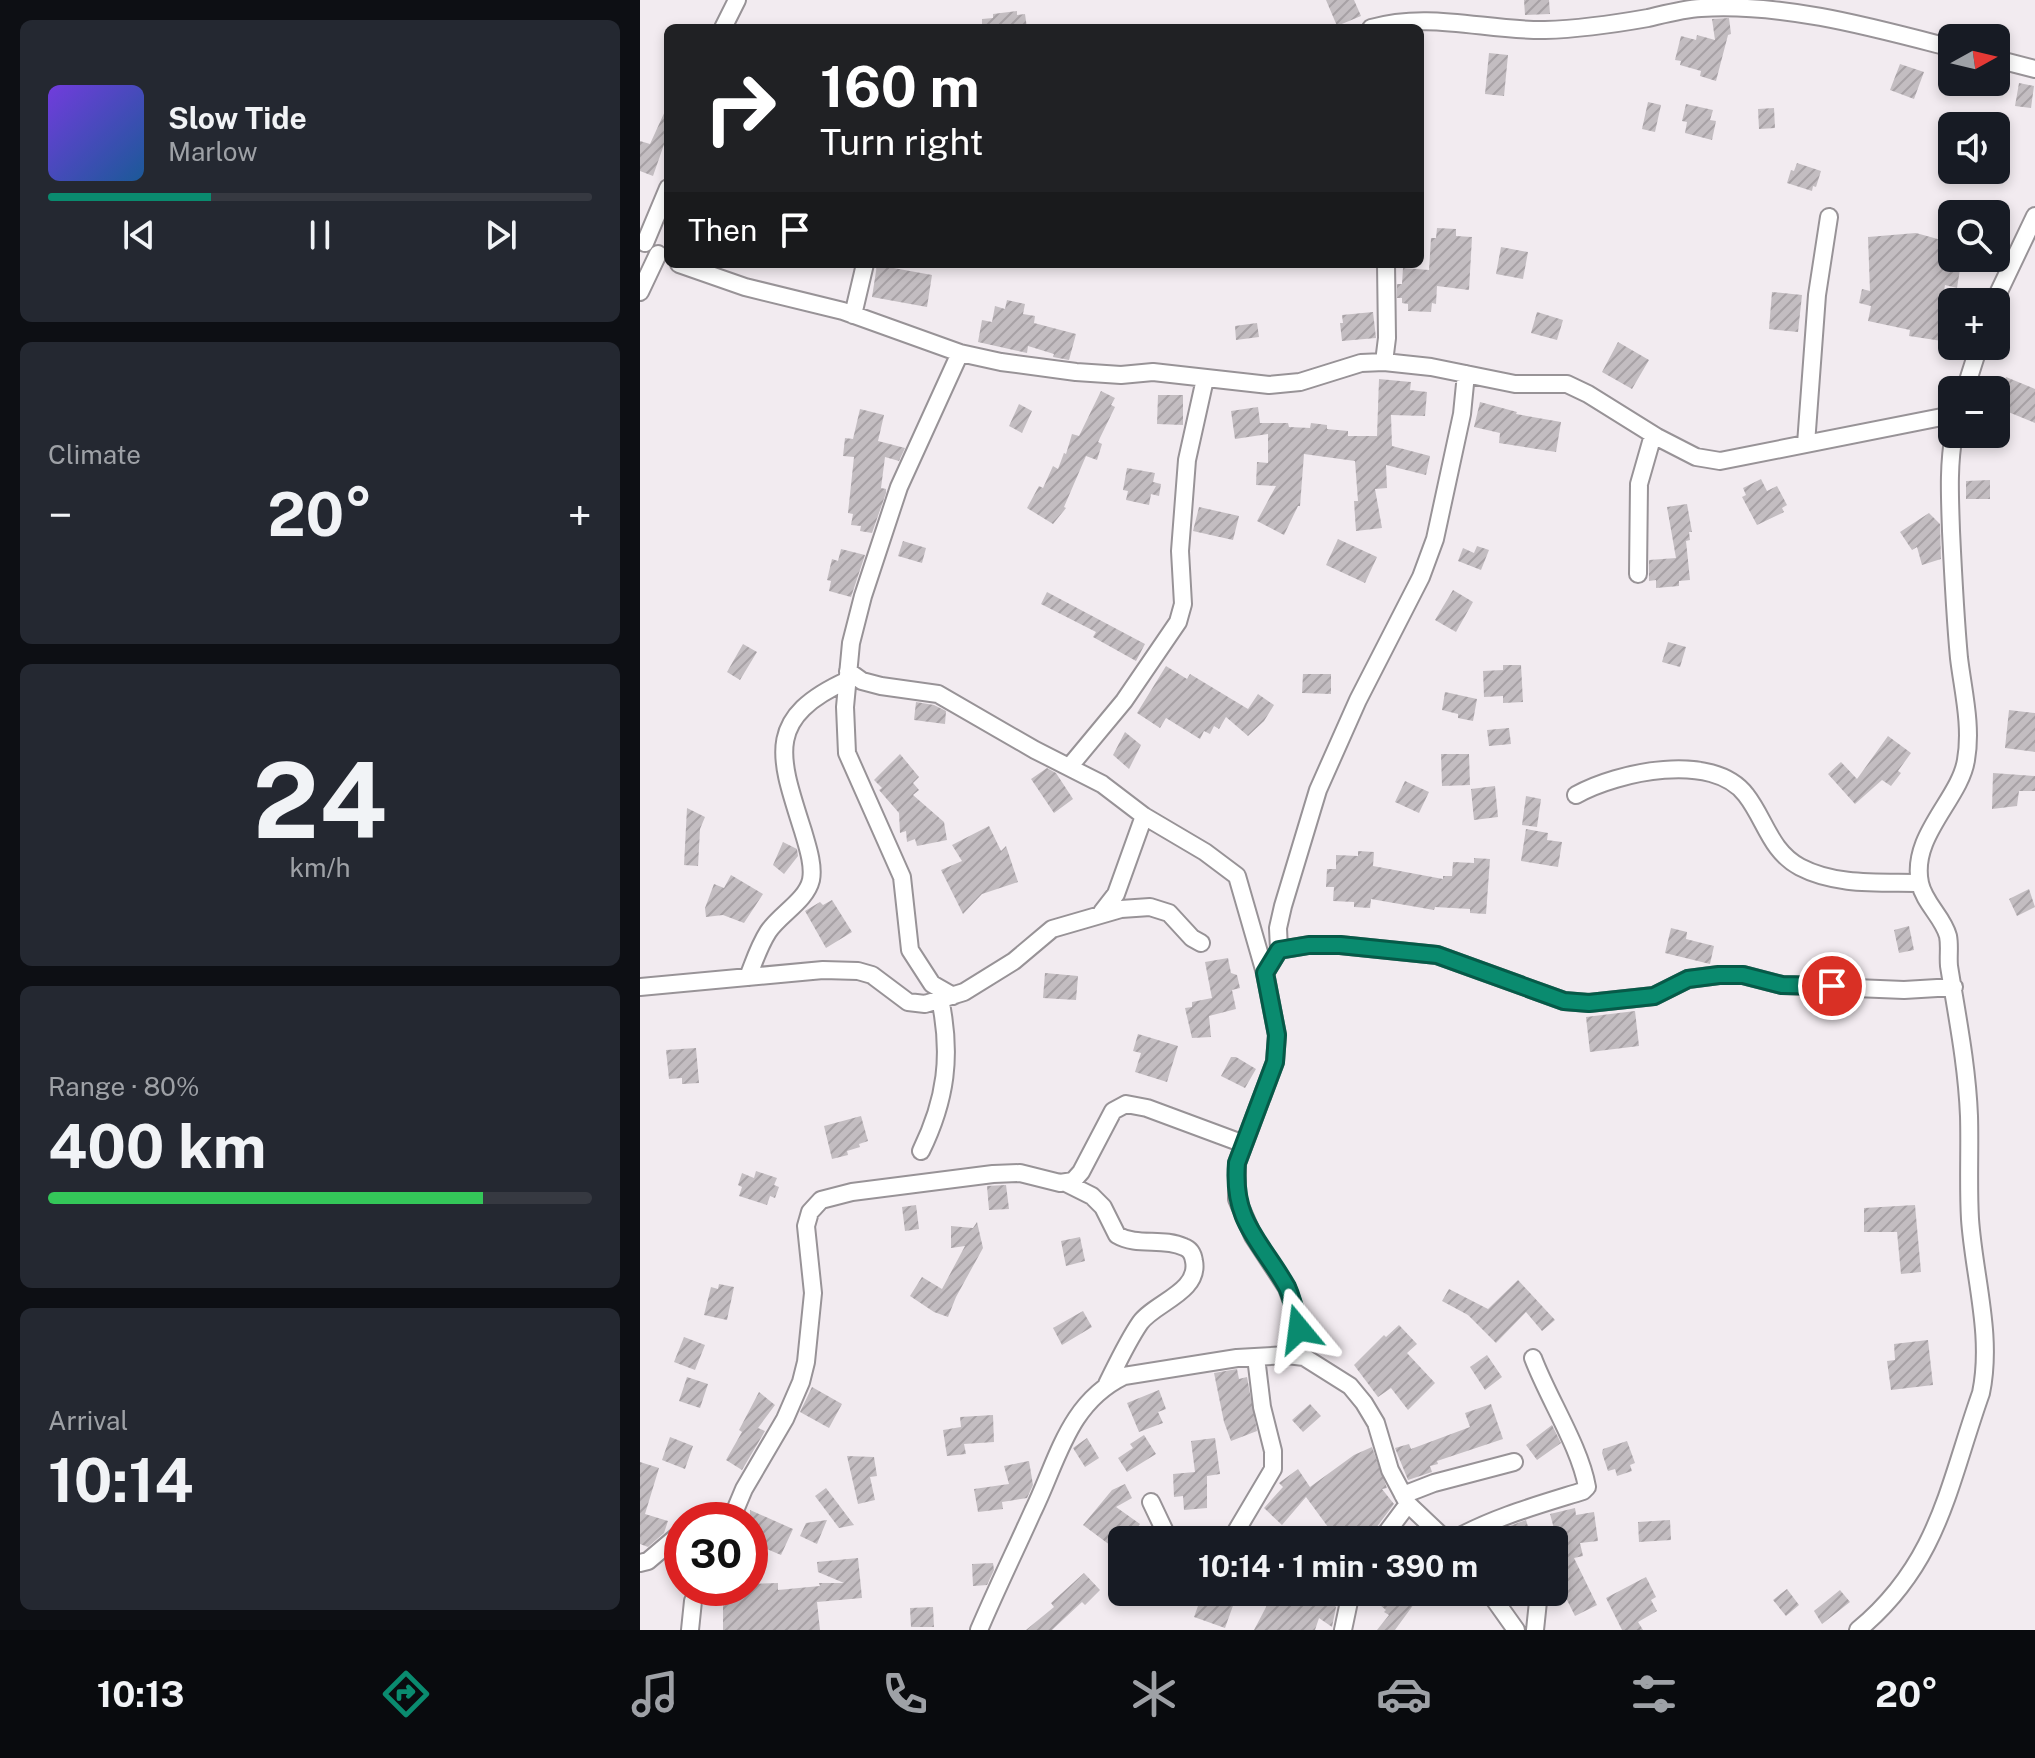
<!DOCTYPE html>
<html lang="en">
<head>
<meta charset="utf-8">
<style>
	:root { --surface:#171b24; --page:#242831; --text:#f1f3f6; --muted:#9ea1a6; --line:#363941; --accent:#0a8b6f }
	body { margin:0; font-family:"Public Sans",sans-serif; background:var(--page); color:var(--text); height:100vh; display:flex; flex-direction:column; font-size:30px; white-space:nowrap }
	* { box-sizing:border-box; margin:0 }
	p { font-size:26px; color:var(--muted) }
	.icon { flex:none; width:44px; height:44px; fill:none; stroke:currentColor; stroke-width:2; stroke-linecap:round; stroke-linejoin:round }
	.map { position:relative; flex:1; overflow:hidden }
	.drawer { display:flex; flex-direction:column; gap:20px; padding:20px; background:#0d0f14; width:640px }
	.drawer>* { flex:none }
	.guide { position:absolute; left:24px; top:24px; width:760px; height:244px; border-radius:12px; box-shadow:0 4px 12px #0003; background:#202124; color:#fff; overflow:hidden }
	.needle { width:52px; rotate:82deg }
	.buttons { position:absolute; left:1298px; top:24px; display:grid; gap:16px }
	.buttons a { display:grid; place-items:center; width:72px; height:72px; border-radius:12px; background:var(--surface); box-shadow:0 4px 12px #0003; font-size:40px }
	.speed { position:absolute; left:24px; top:1502px; display:flex; gap:16px; font-size:40px; font-weight:700; text-align:center }
	.speed>* { display:grid; place-content:center; width:104px; height:104px; border-radius:50%; background:var(--surface); box-shadow:0 4px 12px #0003; line-height:1 }
	.speed .limit { border:12px solid #d22; background:#fff; color:#111 }
	.pin { position:absolute; display:grid; place-items:center; width:68px; height:68px; color:#fff; margin:-34px; border:4px solid #fff; border-radius:50%; box-shadow:0 2px 8px #0007 }
	.me { position:absolute; width:88px; margin:-44px; rotate:344deg; stroke-linejoin:round; filter:drop-shadow(0 0 6px #0008) }
	.turn { display:flex; align-items:center; gap:28px; height:168px; padding:0 24px; font-size:36px }
	.turn .icon { width:104px; height:104px; stroke-width:2.5 }
	.turn b { display:block; font-size:56px; line-height:68px }
	.then { display:flex; align-items:center; height:76px; padding:0 24px; background:#0003; gap:16px; font-size:30px }
	.big { font-size:60px; font-weight:700; line-height:1.1 }
	.drawer .card { flex:1; display:flex; flex-direction:column; justify-content:center; gap:12px; min-width:0; padding:0 28px; border-radius:12px; background:var(--page) }
	.drawer .dial { align-items:center; gap:0 }
	.dial b { font-size:104px; line-height:1 }
	.song { display:flex; align-items:center; gap:24px }
	.cover { width:96px; height:96px; border-radius:12px; background:linear-gradient(135deg,hsl(260 70% 55%),hsl(210 70% 35%)) }
	.played { height:8px; border-radius:4px; background:linear-gradient(90deg,var(--accent) 30%,var(--line) 30%) }
	.keys { display:flex; justify-content:space-around; direction:ltr }
	.heat { display:flex; justify-content:space-between; align-items:center; font-size:44px; direction:ltr }
	.charge { height:12px; border-radius:6px; background:linear-gradient(90deg,#34c759 80%,var(--line) 0) }
	.trip { position:absolute; left:468px; top:1526px; width:460px; height:80px; border-radius:12px; background:var(--surface); box-shadow:0 4px 12px #0003; font-weight:700; line-height:80px; text-align:center }
	.dock { display:flex; height:128px; justify-content:space-around; align-items:center; background:#090b0e; color:var(--muted) }
	.dock .icon { width:56px; height:56px }
	.dock .active { color:var(--accent) }
	.dock b { font-size:36px; color:var(--text) }
	main { display:flex; flex:1; min-height:0 }
	.map>svg:first-child { display:block }
</style>
</head>
<body>
<main>
<section class="drawer">
<div class="card">
<div class="song"><i class="cover"></i><div><b>Slow Tide</b><p>Marlow</p></div></div>
<div class="played"></div>
<div class="keys"><svg class="icon" aria-label="previous" viewBox="0 0 24 24"><path d="M18 5L8 12l10 7zM5 5v14"/></svg><svg class="icon" aria-label="pause" viewBox="0 0 24 24"><path d="M8 5v14M16 5v14"/></svg><svg class="icon" aria-label="next" viewBox="0 0 24 24"><path d="M6 5l10 7-10 7zM19 5v14"/></svg></div>
</div>
<div class="card"><p>Climate</p>
<div class="heat"><a>−</a><b class="big">20°</b><a>+</a></div>
</div>
<div class="card dial"><b>24</b><p>km/h</p></div>
<div class="card"><p>Range · 80%</p><b class="big">400 km</b><div class="charge"></div></div>
<div class="card"><p>Arrival</p><b class="big">10:14</b></div>
</section>
<div class="map">
<svg width="1395" height="1630" viewBox="0 0 1395 1630">
	<defs>
		<pattern id="building-hatch" width="6" height="6" patternUnits="userSpaceOnUse" patternTransform="scale(2)"><rect width="6" height="6" fill="#c3bdc1"/><path d="M-1 1l2-2M0 6l6-6M5 7l2-2" fill="none" stroke="#a7a1a5"/></pattern>
	</defs>
	<rect width="100%" height="100%" fill="#f2ebf0"/>
	<!-- building -->
	<path fill="url(#building-hatch)" d="M686,0H714L721,16L697,26Z
		M884,0H909L910,14L885,15Z
		M377,11V15L385,14L387,28H342V19L353,18V14Z
		M1089,18L1091,34L1088,35L1076,81L1060,76L1061,71L1040,65L1041,61L1035,60L1041,36L1056,40L1057,35L1075,40L1072,19Z
		M849,53L868,55L864,96L845,94Z
		M1260,64L1284,72L1274,99L1250,90Z
		M1379,83L1394,86L1391,108L1375,106Z
		M1008,102L1021,105L1015,132L1002,129Z
		M1046,104L1073,110L1070,120L1076,121L1072,140L1045,133L1047,122L1042,121Z
		M1134,108L1135,128L1119,129L1118,109Z
		M26,109L28,133L13,176L0,171V141L10,144Z
		M1157,163L1181,171L1176,187L1173,186L1172,191L1147,183L1151,170L1154,171Z
		M797,228L816,229V236L832,237L829,290L797,286L796,304L792,303L791,312L768,311V304L762,303V298H757V284H762L763,268L789,270L791,238H796Z
		M1276,233L1312,243V261L1321,263L1317,288L1305,285L1300,315L1306,316L1302,341L1269,336L1270,330L1228,321L1231,306L1219,303L1222,289L1230,291L1228,237Z
		M861,247L888,252L883,279L856,274Z
		M237,265L292,275L287,307L232,297Z
		M1132,292L1162,295L1158,332L1129,329Z
		M367,300L385,304L383,314L395,316L394,323L436,334L429,360L413,357L414,354L388,346L387,353L338,342L342,320L352,322L355,306L365,309Z
		M733,312L736,338L702,341L700,323H703L702,315Z
		M897,312L923,320L917,340L891,333Z
		M617,323L619,337L596,340L595,326Z
		M978,342L1009,360L992,389L962,372Z
		M1366,377L1395,389V423L1356,407Z
		M739,379L771,382L770,390L787,392L785,416L751,415L752,446L790,456L786,475L746,465L747,488L735,489L742,528L716,531L714,501H718L715,461L664,454L660,506H658L644,535L617,521L636,486L616,485L617,462L628,463V434L595,439L591,411L618,407L620,423H648L649,427L670,428L671,423L687,425V429L708,431V436H737Z
		M461,391L475,398L471,405L475,407L458,442L462,444L457,460L446,456L424,507L426,508L413,524L387,508L399,486L403,488L413,466L418,469L424,453L426,454L432,434L439,436Z
		M518,395H543V425L517,424Z
		M840,402L877,412L876,414L921,422L916,452L859,443L860,433L834,427Z
		M379,404L392,411L382,433L369,426Z
		M220,409L244,415L238,441L265,448L259,461L245,457L241,488L246,489V493L232,533L220,531L221,526L211,525L213,514L208,513L214,457L203,456L205,438L213,439Z
		M487,468L515,473L513,482L521,484L519,496L511,494L509,505L486,500L488,491L483,490Z
		M1121,479L1127,491L1137,486L1147,505L1142,508L1144,512L1117,525L1102,497L1106,495L1103,488Z
		M1350,480V499H1326V481Z
		M1047,504L1052,532H1049L1050,540L1046,541L1050,580L1039,581V586L1016,588V580L1009,581V560L1036,558L1027,507Z
		M559,507L599,516L593,540L553,531Z
		M1289,513L1300,524L1301,559L1282,565L1277,547L1272,550L1260,532Z
		M698,539L737,557L725,583L686,565Z
		M263,541L286,548L282,563L258,556Z
		M837,546L849,550L841,570L818,561L823,548L834,553Z
		M201,549L225,555L211,597L189,591L191,581L187,580L192,559L198,561Z
		M813,590L833,602L816,632L795,620Z
		M407,592L505,644L496,661L453,637L456,632L401,604Z
		M1028,642L1046,647L1040,667L1022,662Z
		M103,644L117,652L100,680L87,672Z
		M863,665H881L883,702L863,703V696L844,697L843,671L863,670Z
		M526,666L547,679L550,674L608,709L618,694L634,705L624,721L608,736L586,717L579,729L574,726L570,734L564,731L560,739L526,718L520,728L497,713Z
		M663,674H691V694L662,693Z
		M805,692L837,699L833,721L818,718V714L802,710Z
		M276,702L294,705L306,711L305,724L274,720Z
		M1369,710L1395,713V752L1365,748Z
		M869,728L871,744L849,746L847,730Z
		M485,732L501,745L489,769L473,755Z
		M1248,736L1271,753L1258,771L1261,773L1251,786L1242,780L1215,804L1188,774L1201,762L1217,779Z
		M260,754L279,777L273,783L279,790L273,795L304,822L307,840L277,846L275,839L267,842L266,831L260,833L259,813L239,790L242,788L234,780Z
		M801,754H829L830,785L802,786Z
		M407,768L416,773L433,799L414,813L391,779Z
		M1353,773L1395,776V791H1379L1377,806L1352,809Z
		M765,781L789,792L779,813L755,802Z
		M855,786L858,817L834,820L831,789Z
		M886,796L901,799L897,827L882,825Z
		M47,808L65,817L60,829L58,866L44,865Z
		M349,826L361,851L366,846L378,882L342,894L323,914L301,870L322,861L312,845Z
		M886,829L908,833L907,840L922,842L918,867L881,861Z
		M143,842L157,849L158,856L144,874L133,865Z
		M718,851L734,852L733,866L803,879V876H812L813,862L834,863V858L850,859L846,914L830,913V909L795,907L794,910L731,899L730,908L714,907V902L693,901L694,887H686L687,869H696V855L718,856Z
		M91,875L123,894L104,923L83,915L66,917L65,908L74,884L84,888Z
		M1389,889L1395,907L1377,916L1369,899Z
		M192,900L212,932L186,948L165,911L180,902L183,905Z
		M1269,926L1274,950L1259,953L1254,930Z
		M1031,928L1047,932L1046,939L1074,946L1070,964L1025,953Z
		M588,958L591,973L597,975L600,988L592,990L596,1009L569,1016L571,1037L552,1038L545,1008L552,1007V1002L572,998L565,962Z
		M405,973L438,976L436,1000L403,998Z
		M995,1011L999,1046L950,1052L946,1017Z
		M498,1034L538,1046L527,1082L495,1072L501,1053L493,1051Z
		M56,1048L59,1083L42,1084V1078L29,1079L26,1050Z
		M591,1057H596L616,1069L605,1088L581,1076Z
		M221,1116L228,1141L219,1144L220,1147L207,1151L208,1155L192,1159L184,1126Z
		M116,1171L137,1178L134,1185L139,1187L135,1198L130,1196L127,1205L99,1196L102,1187L98,1185L102,1173L114,1178Z
		M366,1185L369,1209L349,1210L347,1186Z
		M276,1205L279,1229L265,1231L262,1207Z
		M1275,1205L1281,1272L1261,1274L1257,1232H1224V1208Z
		M337,1222L343,1248L316,1297L308,1317L294,1312L270,1296L282,1277L302,1289L325,1246L311,1248V1226L333,1228Z
		M440,1237L445,1261L426,1266L421,1241Z
		M878,1280L915,1320L902,1331L886,1312L856,1343L828,1315L802,1301L809,1289L848,1309Z
		M79,1284L94,1287L87,1320L64,1315L71,1287L78,1289Z
		M443,1311L452,1327L422,1345L413,1328Z
		M759,1325L777,1344L767,1353L795,1383L768,1410L751,1388L738,1397L714,1365L744,1335L746,1337Z
		M44,1337L65,1345L55,1370L34,1362Z
		M1288,1340L1293,1385L1251,1390L1247,1361L1255,1360L1254,1344Z
		M847,1355L862,1377L845,1390L830,1367Z
		M597,1369L599,1379L607,1377L617,1431L591,1441L584,1422L574,1373Z
		M47,1377L68,1384L60,1408L39,1401Z
		M172,1387L202,1404L189,1428L160,1412Z
		M519,1390L526,1409L518,1412L523,1423L499,1432L487,1403Z
		M119,1392L135,1405L118,1428L125,1431L102,1470L86,1460L102,1432L99,1430Z
		M670,1404L681,1416L663,1432L652,1420Z
		M851,1404L863,1439L797,1461L798,1464L790,1466L792,1472L768,1480L755,1448L769,1444L771,1449L830,1427L825,1413Z
		M353,1415L354,1442L324,1444L326,1454L307,1456L303,1430L321,1427L320,1417Z
		M912,1425L921,1443L897,1460L886,1445Z
		M504,1435L516,1454L487,1472L478,1458L493,1448L490,1444Z
		M30,1437L53,1446L45,1469L22,1460Z
		M447,1438L459,1458L445,1467L433,1448Z
		M575,1438L580,1474L567,1476V1508L544,1510L543,1496L534,1497L533,1474L555,1472L551,1441Z
		M987,1441L995,1463L990,1465L992,1471L977,1476L975,1469L968,1471L962,1453L963,1449Z
		M732,1447L747,1488L742,1489L754,1504L736,1528L722,1540H676L688,1527L666,1497L642,1525L624,1508L643,1487L639,1483L658,1469L670,1487L714,1455Z
		M207,1456L234,1457L237,1476L230,1477L235,1500L218,1504Z
		M389,1461L393,1485L387,1498L362,1502L363,1509L338,1512L334,1489L369,1484L364,1466Z
		M0,1462L19,1468L5,1514L28,1521L24,1533L8,1547L0,1544Z
		M485,1484L492,1498L476,1507L500,1524L489,1540H482V1554L443,1525L472,1490Z
		M186,1488L214,1525L199,1528L175,1496Z
		M935,1508L936,1515L954,1512L958,1541L940,1543L943,1556L934,1558L957,1605L935,1616L923,1592L926,1591L924,1578L927,1576L910,1514Z
		M110,1510L153,1529L141,1555L110,1542Z
		M187,1520L177,1544L160,1536L166,1523Z
		M886,1520L892,1540H837L864,1528Z
		M1030,1520L1031,1540L999,1542L998,1522Z
		M218,1558L222,1598L177,1602L180,1630H83V1588H110V1584L138,1583V1590L180,1586L179,1583H204L178,1572L177,1562Z
		M353,1563L354,1570L347,1585L333,1586L332,1564Z
		M444,1573L460,1590L445,1605L442,1602L412,1630H386L414,1607L411,1603Z
		M1006,1577L1016,1597L1011,1600L1017,1611L998,1622L1003,1630H982L966,1598Z
		M1147,1589L1159,1605L1146,1616L1133,1600Z
		M1200,1590L1210,1602L1182,1624L1174,1611Z
		M563,1592H575L595,1600L585,1628L554,1617Z
		M634,1592H700L695,1606L696,1607L692,1627L679,1618L675,1630H614Z
		M724,1592H758L774,1604L755,1630H737L749,1615L744,1612L746,1610Z
		M293,1607L294,1627H271L270,1608Z"/>
	<g fill="none" stroke-linecap="round" stroke-linejoin="round">
		<defs>
			<path id="minor" d="M83,28L97,0
				M731,28C790,11 846,31 905,30C940,29 974,24 1008,18C1025,14 1043,9 1061,8C1145,3 1231,27 1312,48
				M1356,59L1395,69
				M5,243L28,188
				M39,264L105,287L203,311L320,353L361,362L436,372L481,375L513,372L629,385L660,382L721,363L744,362L791,367L875,384H927L948,394L1017,437L1056,457L1080,461L1312,415
				M0,292L18,254
				M1354,302L1395,216
				M213,315L225,264
				M744,362L747,338L746,264
				M1325,390L1339,346
				M1166,444L1177,295L1189,217
				M998,574L999,484L1013,435
				M208,671L222,681L241,686L298,694L395,750L462,784L504,816L565,852L597,876L625,973L637,1035L635,1062L597,1163V1199L613,1236L647,1288L656,1313L659,1329L657,1341L647,1355
				M430,766L484,701L538,622L543,604L540,551L547,460L565,379
				M936,795C977,772 1073,751 1106,795C1125,819 1130,851 1160,867C1196,886 1240,882 1280,883
				M462,912L476,894L504,816
				M639,950L638,928L643,906L678,790L718,700L781,577L795,539L822,414L826,374
				M625,973L639,950L669,945H700L797,955L924,1001L949,1003L1014,996L1048,979L1079,975H1103L1142,985L1264,990L1314,987
				M108,977C114,962 119,946 128,932C140,914 166,901 171,880C174,865 167,845 163,831C139,756 124,718 208,680
				M0,987L183,970L218,971L232,975L268,1002L285,1004L324,992L374,961L412,929L481,909L510,907L529,913L552,938L561,943
				M313,996L292,984L270,950L262,877L207,753L205,707L211,643L223,596L259,487L320,353
				M281,1151C306,1100 312,1055 300,999
				M426,1183L452,1196L463,1207L477,1235C497,1247 523,1237 544,1247C550,1249 553,1254 554,1261C560,1292 514,1303 500,1323C487,1342 477,1364 467,1384
				M763,1495L794,1483L874,1462
				M511,1502L529,1540
				M91,1520L104,1489L145,1419L161,1382L166,1362L173,1293L166,1226L170,1212L181,1200L212,1192L353,1174L380,1173L420,1183L433,1181L441,1172L473,1111L486,1104L507,1108L604,1144
				M591,1540L633,1469V1451L622,1407L616,1357
				M741,1540L768,1504
				M813,1540C854,1517 898,1505 943,1491L947,1487C940,1447 908,1398 893,1358
				M0,1563L8,1561L41,1533
				M849,1592L876,1630
				M50,1630L53,1601L60,1588
				M339,1630C356,1590 375,1551 393,1511C418,1460 428,1403 484,1376L597,1358L647,1355L664,1357L710,1386L724,1403L736,1423L750,1470L768,1504L806,1540
				M703,1630L711,1592
				M895,1630L899,1592
				M1218,1630C1299,1563 1308,1486 1341,1393C1353,1335 1334,1277 1330,1219C1328,1184 1330,1150 1329,1116C1327,1065 1317,1016 1309,966C1308,956 1310,946 1308,936C1303,917 1284,903 1280,883C1270,836 1320,799 1326,760C1332,726 1323,691 1319,658C1315,615 1313,573 1311,531C1310,499 1308,466 1314,434"/>
		</defs>
		<!-- minor casing -->
		<use href="#minor" stroke="#989397" stroke-width="20"/>
		<!-- minor -->
		<use href="#minor" stroke="#fff" stroke-width="16"/>
	</g>
	<g fill="none" stroke-linecap="round" stroke-linejoin="round">
		<defs>
			<path id="route" d="M659,1329C656,1315 653,1300 647,1287C621,1241 592,1222 597,1163L635,1062L637,1035L625,973L639,950L669,945H700L797,955L924,1001L949,1003L1014,996L1048,979L1079,975H1103L1142,985L1192,986"/>
		</defs>
		<!-- route casing -->
		<use href="#route" stroke="#065a48" stroke-width="20"/>
		<!-- route -->
		<use href="#route" stroke="#0a8b6f" stroke-width="14"/>
	</g>
</svg>
<div class="buttons">
<a><svg class="needle" viewBox="-14 -14 28 28"><path d="M0-13l5 13h-10z" fill="#e53935"/><path d="M0 13l5-13h-10z" fill="#9ea1a6"/></svg></a>
<a><svg class="icon" aria-label="sound" viewBox="0 0 24 24"><path d="M4 9h4l5-4v14l-5-4H4zM17 9q2 3 0 6"/></svg></a>
<a><svg class="icon" aria-label="search" viewBox="0 0 24 24"><circle cx="10" cy="10" r="6"/><path d="M15 15l6 6"/></svg></a>
<a>+</a>
<a>−</a>
</div>
<div class="speed"><div class="limit">30</div></div>
<div class="pin" style="left:1192px;top:986px;background:#d93025"><svg class="icon" aria-label="arrive" viewBox="0 0 24 24"><path d="M6 21V4h12l-3 4 3 4H6"/></svg></div>
<svg class="me" style="left:659px;top:1329px" viewBox="-20 -20 40 40"><path d="M0-17L14 15 0 8-14 15z" fill="#0a8b6f" stroke="#fff" stroke-width="4"/></svg>
<div class="trip">10:14 · 1 min · 390 m</div>
<div class="guide">
<div class="turn"><svg class="icon" aria-label="right" viewBox="0 0 24 24"><path d="M7 20v-9h11M14 6l5 5-5 5"/></svg><div><b>160 m</b>Turn right</div></div>
<div class="then">Then<svg class="icon" aria-label="arrive" viewBox="0 0 24 24"><path d="M6 21V4h12l-3 4 3 4H6"/></svg></div>
</div>
</div>
</main>
<nav class="dock">
<b>10:13</b>
<svg class="icon active" aria-label="directions" viewBox="0 0 24 24"><path d="M12 3l9 9-9 9-9-9zM9 14v-3h6M13 9l2 2-2 2"/></svg>
<svg class="icon" aria-label="music" viewBox="0 0 24 24"><path d="M9 18V5l10-2v13"/><circle cx="6" cy="18" r="3"/><circle cx="16" cy="16" r="3"/></svg>
<svg class="icon" aria-label="phone" viewBox="0 0 24 24"><path d="M5 4h4l2 5-3 2q2 4 5 5l2-3 5 2v4C11 20 4 13 5 4z"/></svg>
<svg class="icon" aria-label="climate" viewBox="0 0 24 24"><path d="M12 3v18M4 7l16 10M4 17L20 7"/></svg>
<svg class="icon" aria-label="car" viewBox="0 0 24 24"><path d="M5 17H2v-5l4-1 3-4h7l3 4 3 1v5h-3M9 17h6M6 11h13"/><circle cx="7" cy="17" r="2"/><circle cx="17" cy="17" r="2"/></svg>
<svg class="icon" aria-label="filters" viewBox="0 0 24 24"><path d="M4 7h16M4 17h16"/><circle cx="9" cy="7" r="2"/><circle cx="15" cy="17" r="2"/></svg>
<b>20°</b>
</nav>
</body>
</html>
